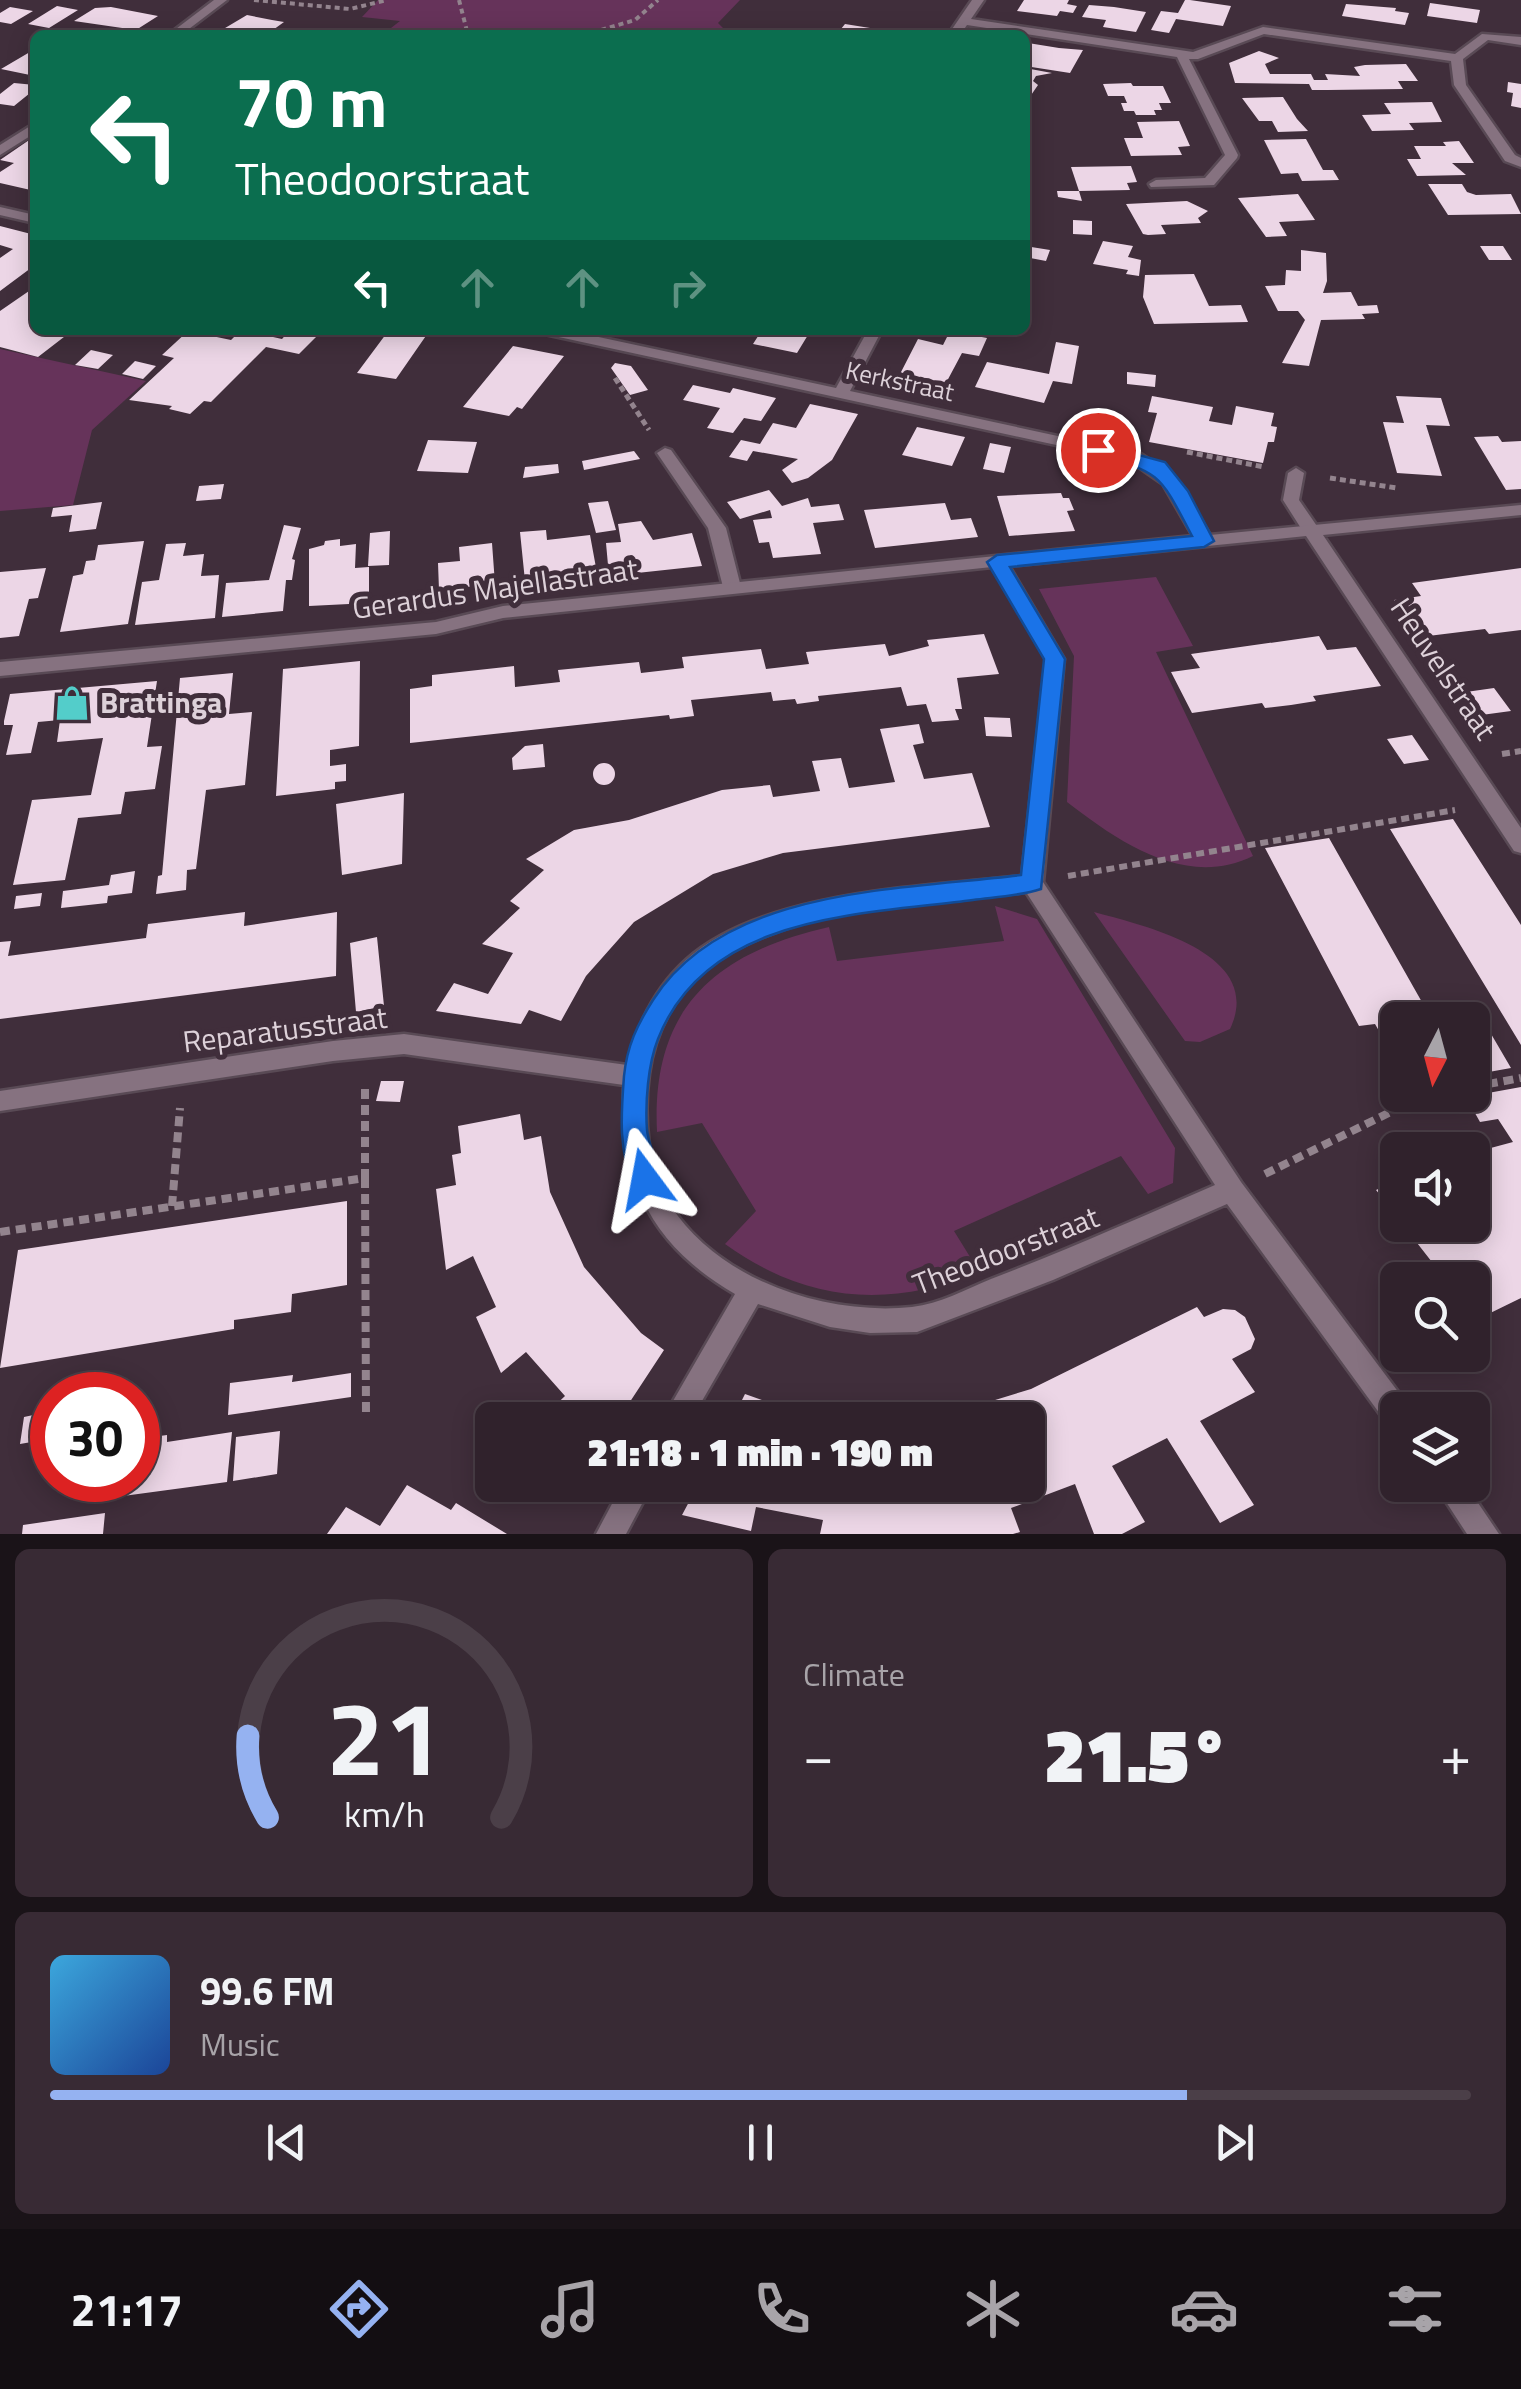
<!DOCTYPE html>
<html lang="en">
<head>
<meta charset="utf-8">
<style>
	:root { --surface:#30222c; --page:#382a34; --text:#f1f3f6; --muted:#a8a4a9; --line:#4b3f48; --accent:#95b2f1 }
	body { margin:0; font-family:"Titillium Web",sans-serif; background:var(--page); color:var(--text); height:100vh; display:flex; flex-direction:column; font-size:38px; white-space:nowrap }
	* { box-sizing:border-box; margin:0 }
	p { font-size:32px; color:var(--muted) }
	.icon { flex:none; width:55px; height:55px; fill:none; stroke:currentColor; stroke-width:2; stroke-linecap:round; stroke-linejoin:round }
	.map { position:relative; height:1534px; overflow:hidden }
	.panel { display:flex; flex-direction:column; gap:15px; padding:15px; background:#1a1318; flex:1 }
	.panel>* { flex:none }
	.top-card { position:absolute; left:30px; top:30px; width:1000px; height:305px; border-radius:15px; box-shadow:0 5px 25px #0003,0 0 0 2px var(--line); background:#0b6e4f; color:#fff; overflow:hidden }
	.needle { width:65px; rotate:186deg }
	.fabs { position:absolute; left:1380px; top:1002px; display:grid; gap:20px }
	.fabs a { display:grid; place-items:center; width:110px; height:110px; border-radius:15px; background:var(--surface); box-shadow:0 5px 25px #0003,0 0 0 2px var(--line); font-size:50px }
	.speed { position:absolute; left:30px; top:1372px; display:flex; gap:20px; font-size:50px; font-weight:700; text-align:center }
	.speed>* { display:grid; place-content:center; width:130px; height:130px; border-radius:50%; background:var(--surface); box-shadow:0 5px 25px #0003,0 0 0 2px var(--line); line-height:1 }
	.speed .limit { border:15px solid #d22; background:#fff; color:#111 }
	.pin { position:absolute; display:grid; place-items:center; width:85px; height:85px; color:#fff; margin:-42px; border:5px solid #fff; border-radius:50%; box-shadow:0 2px 10px #0007 }
	.me { position:absolute; width:110px; margin:-55px; rotate:347deg; stroke-linejoin:round; filter:drop-shadow(0 0 8px #0008) }
	.turn { display:flex; align-items:center; gap:35px; height:210px; padding:0 40px; font-size:45px }
	.turn .icon { width:130px; height:130px; stroke-width:2.5 }
	.turn b { display:block; font-size:70px; line-height:85px }
	.lanes { display:flex; align-items:center; height:95px; padding:0 40px; background:#0003; justify-content:center; gap:50px; direction:ltr }
	.lanes .off { opacity:.35 }
	.big { font-size:75px; font-weight:800; line-height:1.1 }
	.panel .card { flex:1; display:flex; flex-direction:column; justify-content:center; gap:15px; min-width:0; padding:0 35px; border-radius:15px; background:var(--page) }
	.panel .dial { align-items:center; gap:0 }
	.dial svg { height:260px; overflow:visible; fill:none; stroke:var(--line); stroke-width:7; stroke-linecap:round; text-anchor:middle }
	.dial text { fill:var(--text); stroke:none }
	.song { display:flex; align-items:center; gap:30px }
	.cover { width:120px; height:120px; border-radius:15px; background:linear-gradient(135deg,hsl(200 70% 55%),hsl(220 70% 35%)) }
	.played { height:10px; border-radius:5px; background:linear-gradient(90deg,var(--accent) 80%,var(--line) 80%) }
	.keys { display:flex; justify-content:space-around; direction:ltr }
	.heat { display:flex; justify-content:space-between; align-items:center; font-size:55px; direction:ltr }
	.panel .tiles { flex:1; display:grid; gap:15px; grid-template-columns:1fr 1fr }
	.card:last-child { grid-column:span 2 }
	.trip { position:absolute; left:475px; top:1402px; width:570px; height:100px; border-radius:15px; background:var(--surface); box-shadow:0 5px 25px #0003,0 0 0 2px var(--line); font-weight:800; line-height:100px; text-align:center }
	.dock { display:flex; height:160px; justify-content:space-around; align-items:center; background:#130e12; color:var(--muted) }
	.dock .icon { width:70px; height:70px }
	.dock .active { color:var(--accent) }
	.dock b { font-size:45px; color:var(--text) }
	.map>svg:first-child { display:block }
</style>
</head>
<body>
<div class="map">
<svg width="1521" height="1534" viewBox="0 0 1521 1534">
	<rect width="100%" height="100%" fill="#402e3b"/>
	<!-- green -->
	<path fill="#66335a" d="M378,0H740L718,23L730,35H382L400,21L362,17Z
		M0,349L146,381L92,430L73,505L0,511Z
		M1156,577L1193,646L1156,652L1253,856C1186,889 1119,842 1067,802L1074,656L1039,589Z
		M995,906L1037,919L1175,1148L1173,1183L1148,1194L1121,1156L954,1231L980,1273C887,1308 807,1303 725,1244L756,1211L702,1123L657,1132C651,1008 715,953 829,927L837,961L1004,941Z
		M1094,912C1145,926 1266,953 1230,1029L1200,1042L1185,1041Z"/>
	<!-- building -->
	<path fill="#ecd6e6" d="M1024,0H1069L1067,4L1077,6L1073,13L1060,11L1057,16L1017,11Z
		M1185,0H1190L1231,6L1223,26L1176,19L1169,33L1151,30L1161,11L1178,13Z
		M1430,3L1480,10L1477,23L1427,16Z
		M1346,4L1396,8L1395,11L1409,13L1405,25L1342,16Z
		M1089,5L1114,7L1146,12L1136,32L1103,27L1106,20L1082,17Z
		M57,6L78,10L49,28L28,24Z
		M10,7L33,11L11,24L0,22V13Z
		M111,7L158,16L136,30L74,21L95,8Z
		M247,15L272,20L284,22L266,35L215,34Z
		M845,24L870,28L865,35H836Z
		M1028,43L1059,48L1083,50L1070,73L1025,66Z
		M35,49V72L30,75L1,69Z
		M1259,51L1279,58L1265,64L1270,74H1311L1314,80H1328L1325,74L1360,76L1354,67L1365,65L1406,64L1418,81H1398L1403,89L1328,90H1312L1309,84L1235,83L1229,63Z
		M1025,68L1052,73L1036,76L1033,81L1038,85L1025,104Z
		M1508,82L1521,84V108L1511,106L1513,93L1507,92Z
		M14,83L35,85V89L14,106L0,104V94Z
		M1131,83L1133,86H1163L1171,103H1159L1162,110H1154L1156,115H1136L1134,111H1124L1121,103H1127L1124,96H1108L1103,84Z
		M1283,97L1297,119L1308,131L1278,132L1272,121H1259L1242,98Z
		M1432,102L1442,122L1409,123L1414,130L1372,131L1362,115L1391,114L1384,103Z
		M1179,121L1190,146L1178,147L1182,155L1131,156L1124,138H1143L1137,122Z
		M35,136V162L31,165L35,166V191L0,183V172L14,163L0,160Z
		M1306,139L1323,170H1333L1339,180L1302,181L1298,173L1281,174L1264,140Z
		M1459,141L1474,163H1452L1466,175L1417,176L1407,159H1421L1414,146H1446L1443,142Z
		M1131,166L1137,182L1127,183L1130,190L1079,191L1082,201L1058,197L1057,191H1079L1071,167Z
		M1428,184H1462L1467,192L1476,195L1511,194L1521,214L1448,215Z
		M1298,194L1315,220L1279,222L1287,236L1266,237L1238,198Z
		M1187,201L1208,211L1198,218L1201,223L1161,225L1166,234L1148,235L1143,234L1126,204Z
		M1073,220L1092,221V235L1073,234Z
		M0,226L35,235V265L0,291V258L13,249L0,245Z
		M1103,241L1133,246L1128,257L1141,260L1139,276L1126,274L1128,270L1093,264Z
		M1025,246L1050,250L1046,261L1025,257Z
		M1480,246H1503L1512,260H1489Z
		M1301,250L1326,253L1327,281L1323,293L1351,292L1358,306L1377,305L1379,313L1362,314L1365,319L1321,320L1309,366L1282,363L1305,320L1298,311H1278L1265,286L1285,285L1286,270L1301,271Z
		M1194,274L1209,306L1241,305L1248,322L1154,324L1143,297L1145,275Z
		M29,291L35,292V330H73L38,357L0,347V311Z
		M241,330L282,339L290,330H323L299,354L266,347L211,402L204,401L190,414L169,409L172,406L129,400L174,358L162,355L188,331L231,340Z
		M389,330H430L396,379L357,373Z
		M762,330H811L797,353L753,344Z
		M950,331L987,338L979,356L962,353L946,383L900,374L918,339L943,345Z
		M1056,342L1079,346L1072,384L1053,381L1044,403L975,387L987,362L1049,374Z
		M513,346L564,356L522,409L517,407L509,416L463,407Z
		M91,350L113,355L98,369L75,365Z
		M135,361L156,366L143,379L122,374Z
		M615,363L631,366L648,390L630,395L611,368Z
		M1127,372L1156,375L1155,387L1127,384Z
		M693,385L730,393L733,388L776,398L761,421L744,418L733,433L707,428L720,408L683,400Z
		M1152,396L1213,407L1209,421L1232,425L1236,406L1274,413L1271,426L1277,427L1274,442H1268L1263,463L1149,442L1157,413L1148,412Z
		M1396,396L1441,398L1450,426L1426,425L1442,476L1397,473L1383,422L1404,423Z
		M810,404L858,414L832,460L808,478L792,483L782,470L798,459L753,451L747,461L729,457L741,440L760,444L773,423L796,428Z
		M917,427L965,437L952,466L902,455Z
		M1498,436L1502,442L1521,441V489L1506,490L1474,437Z
		M428,440L477,442L468,473L417,471Z
		M990,443L1011,447L1004,473L983,469Z
		M634,451L640,459L584,470L582,461Z
		M558,464L559,473L523,478L525,467Z
		M224,484L221,499L196,501L199,486Z
		M769,490L782,506L808,498L811,507L839,504L844,520L813,523L821,554L773,558L769,542L759,543L753,520L772,518L770,510L740,519L727,502Z
		M1061,493L1063,498H1069L1074,510L1067,511L1075,531L1009,536L997,496Z
		M608,501L616,530L596,533L588,503Z
		M102,502L96,529L69,532L72,515L51,517L53,508Z
		M945,503L951,520L971,518L978,537L875,548L864,510Z
		M641,521L653,540L692,533L702,566L609,576L606,543L621,542L618,524Z
		M284,525L301,528L292,559L295,560L292,580H286L283,611L222,617L226,583L269,580Z
		M546,530L547,540L590,535L597,573L525,581L520,532Z
		M390,531L389,565L368,566L370,533Z
		M340,539V546L356,544L355,568L369,567V603L309,606V549L324,545L325,541Z
		M144,541L128,624L60,632L73,576L83,574L86,561L95,560L98,545Z
		M186,543L183,556L204,554L201,576L219,575L215,618L135,625L142,582L159,580L166,544Z
		M492,543L495,584L439,590L438,563L460,561L459,547Z
		M46,568L38,598L29,599L19,636L0,638V572Z
		M1521,568V630L1489,634L1485,629L1420,637L1394,600L1421,596L1412,583Z
		M984,634L999,674L957,678L962,709H955L959,720L932,722L926,704L907,706L901,687L818,696L819,701L797,704L795,699L773,701L771,692L691,700L694,716L670,719L669,715L410,743V689L432,686V675L514,666L515,687L560,682L558,670L639,662L641,673L684,668L682,657L761,649L766,669L809,664L806,652L885,644L889,656L929,646L927,640Z
		M1319,636L1327,650L1356,647L1381,686L1313,696L1316,701L1291,705L1265,708L1262,703L1192,713L1171,672L1200,668L1191,654Z
		M360,661L359,746L330,750V766L346,764V781L335,782V789L276,796L283,669Z
		M233,673L229,714L252,712L245,785L206,790L196,869L187,870L186,890L156,894L158,876L162,875L180,678Z
		M157,681L147,747L162,746L155,789L125,792L121,814L78,818L65,880L13,885L32,800L91,795L103,738L57,742L60,720L38,722L31,753L6,755L13,725H4V721L10,694Z
		M1494,688L1511,711L1474,716L1459,693Z
		M984,717L1010,718L1012,737L986,736Z
		M919,724L924,743L913,745L924,779L972,773L990,827L783,853L713,874L634,922L586,976L561,1021L529,1010L521,1024L436,1011L454,983L488,994L513,953L482,944L520,908L510,901L544,870L526,859L574,830L629,820L722,790L770,785L773,797L820,791L812,761L841,758L849,788L895,782L880,729Z
		M1412,735L1429,760L1404,764L1387,739Z
		M543,744L545,767L513,770L512,758L525,746Z
		M593 774a11 11 0 1 1 22 0a11 11 0 1 1-22 0Z
		M404,793L402,864L342,875L336,804Z
		M1453,819L1521,925V1045L1390,829Z
		M1329,838L1427,1011L1473,1003L1511,1068L1472,1075V1020H1398V1064L1375,1024L1359,1026L1265,848Z
		M135,871L132,893L108,896L107,903L61,908L63,891L109,885L111,875Z
		M42,893L40,906L14,909L16,896Z
		M245,912L244,926L337,912L336,976L0,1019V942L11,941L8,956L146,938L148,924Z
		M377,937L384,1006L356,1012L350,943Z
		M381,1081H404L400,1102L376,1101Z
		M1521,1087V1298L1476,1320L1472,1315V1280H1446L1403,1225H1472V1153L1513,1142L1498,1119L1480,1122L1466,1097Z
		M520,1114L524,1140L541,1136L550,1192L584,1267L641,1333L664,1350L618,1420H554L548,1412L565,1396L526,1352L501,1373L476,1317L496,1307L473,1256L446,1270L436,1189L456,1185L452,1155L461,1153L458,1126Z
		M1398,1180V1217L1376,1190Z
		M347,1201V1285L292,1294L291,1312L234,1320V1329L0,1368L18,1250Z
		M1197,1307L1204,1317L1223,1309L1235,1310L1245,1317L1255,1339L1251,1349L1232,1359L1255,1392L1200,1421L1254,1505L1220,1523L1167,1438L1112,1466L1145,1522L1122,1534H1094L1075,1484L1011,1508L1020,1532L1013,1534H820L823,1520L756,1507L751,1531L682,1515L698,1485H1028V1420L933,1419L1031,1389Z
		M351,1373V1397L228,1415L230,1383L293,1375L292,1382Z
		M745,1394L773,1404L838,1420H732Z
		M52,1411L49,1439L20,1444L24,1417Z
		M280,1431L277,1474L233,1481L236,1437Z
		M232,1432L227,1482L101,1499L103,1480H138V1439L167,1435V1442Z
		M407,1485L451,1510L456,1503L507,1534H327L346,1507L380,1526Z
		M105,1513L103,1534H22L23,1525Z"/>
	<g fill="none" stroke-linecap="round" stroke-linejoin="round">
		<defs>
			<path id="lane" d="M665,448L671,450L726,528L741,587L738,591H726L723,587L708,528L657,453Z
				M1296,468L1304,473L1299,500L1319,529L1310,534L1304,533L1283,500L1288,473Z"/>
			<path id="street" d="M214,0H227L181,35H168Z
				M972,0H984L971,19L1193,52L1263,27L1455,54L1482,34L1521,37V45L1488,40L1463,59L1466,85L1515,155L1521,158V167L1505,161L1454,85L1451,61L1264,34L1198,59H1189L1238,155L1237,158L1214,185L1151,187L1149,184L1156,180L1205,178L1225,155L1177,57L967,25L960,35H948Z
				M35,123V133L0,155V145Z
				M0,207L35,215V223L0,215Z
				M538,330H566L836,388L868,330H882L850,391L1141,454L1175,477L1210,535L1521,505V515L1323,535L1521,828V853L1514,851L1306,536L1009,566L1064,659L1043,882L1241,1182L1408,1405L1410,1410H1398V1429L1388,1425L1227,1204L1053,1280L917,1332L870,1333L830,1327L758,1304L691,1420H662L735,1294C652,1246 619,1181 624,1085L404,1054L333,1061L0,1111V1091L333,1041L404,1034L627,1065C637,1026 655,988 686,960C763,891 923,887 1022,876L1046,659L992,567L503,618L436,634L0,676V662L436,622L503,606L1193,536L1163,484L1130,461L545,334ZM1026,892L1215,1185C1141,1217 1067,1250 991,1279C966,1289 940,1304 912,1307C827,1316 719,1281 671,1206C647,1168 643,1117 649,1074C655,1029 679,985 718,960C807,903 925,904 1026,892Z
				M622,1485H652L626,1534H596Z
				M1435,1485H1466L1499,1534H1467Z"/>
		</defs>
		<!-- lane casing -->
		<use href="#lane" stroke="#594a55" stroke-width="5"/>
		<!-- street casing -->
		<use href="#street" stroke="#594a55" stroke-width="5"/>
		<!-- path-far3 -->
		<path stroke="#93848e" stroke-width="4" stroke-dasharray="5 4" stroke-linecap="butt" d="M254,0L350,9L387,0
			M459,0L468,35
			M584,35L635,20L658,0"/>
		<!-- path-far2 -->
		<path stroke="#93848e" stroke-width="5" stroke-dasharray="6 4" stroke-linecap="butt" d="M615,378L649,430
			M1187,452L1264,467
			M1330,478L1397,488"/>
		<!-- path-far1 -->
		<path stroke="#93848e" stroke-width="6" stroke-dasharray="8 5" stroke-linecap="butt" d="M1502,754L1521,751
			M1068,876L1455,810"/>
		<!-- path -->
		<path stroke="#93848e" stroke-width="8" stroke-dasharray="10 6" stroke-linecap="butt" d="M1472,1087L1521,1078
			M1265,1174L1425,1095
			M365,1178L366,1413
			M172,1206L180,1108
			M0,1232L365,1178V1083"/>
		<!-- lane -->
		<use href="#lane" fill="#867280" fill-rule="evenodd"/>
		<!-- street -->
		<use href="#street" fill="#867280" fill-rule="evenodd"/>
	</g>
	<!-- route -->
	<path fill="#1a73e8" stroke="#114b97" stroke-width="2.5" d="M1098,444L1165,462L1188,491L1214,541L1204,547L1010,567L1065,659L1041,889C1020,896 996,897 973,900C861,915 707,914 658,1039C648,1064 645,1103 647,1130C649,1149 663,1170 655,1188L645,1192L635,1188C618,1152 621,1115 624,1076C627,1046 637,1025 653,1000C725,887 901,890 1021,875L1044,659L987,562L997,555L1192,536C1158,471 1161,473 1091,453L1089,450Z"/>
	<!-- icons -->
	<defs>
		<symbol id="shop-bare" viewBox="-9 -9 18 18"><path d="M-5-2.5h2.3a2.7 3.5 0 0 1 5.4 0H5L5.5 6h-11ZM-1.5-2.5h3a1.5 2.3 0 0 0-3 0Z" fill="#53cdca" stroke="#402e3b" stroke-width="2.5" paint-order="stroke"/></symbol>
	</defs>
	<g fill-rule="evenodd">
		<use href="#shop-bare" x="47" y="678" width="50" height="50"/>
	</g>
	<g text-anchor="middle" stroke-width="10" stroke-linejoin="round" paint-order="stroke">
		<!-- far-street labels -->
		<g font-size="25" fill="#ddd1d9" stroke="#402e3b">
			<text transform="translate(900 381) rotate(12)" y="9">Kerkstraat</text>
		</g>
		<!-- street labels -->
		<g font-size="30" fill="#ddd1d9" stroke="#402e3b">
			<text transform="translate(495 589) rotate(-8)" y="10">Gerardus Majellastraat</text>
			<text transform="translate(1443 669) rotate(56)" y="10">Heuvelstraat</text>
			<text transform="translate(285 1030) rotate(-7)" y="10">Reparatusstraat</text>
			<text transform="translate(1006 1251) rotate(-21)" y="10">Theodoorstraat</text>
		</g>
		<!-- poi labels -->
		<g font-size="30" font-weight="bold" fill="#ddd1d9" stroke="#402e3b" text-anchor="start">
			<text x="100" y="713">Brattinga</text>
		</g>
	</g>
</svg>
<div class="fabs">
<a><svg class="needle" viewBox="-14 -14 28 28"><path d="M0-13l5 13h-10z" fill="#e53935"/><path d="M0 13l5-13h-10z" fill="#a8a4a9"/></svg></a>
<a><svg class="icon" aria-label="sound" viewBox="0 0 24 24"><path d="M4 9h4l5-4v14l-5-4H4zM17 9q2 3 0 6"/></svg></a>
<a><svg class="icon" aria-label="search" viewBox="0 0 24 24"><circle cx="10" cy="10" r="6"/><path d="M15 15l6 6"/></svg></a>
<a><svg class="icon" aria-label="layers" viewBox="0 0 24 24"><path d="M12 4l9 5-9 5-9-5zM3 14l9 5 9-5"/></svg></a>
</div>
<div class="speed"><div class="limit">30</div></div>
<div class="pin" style="left:1098px;top:450px;background:#d93025"><svg class="icon" aria-label="arrive" viewBox="0 0 24 24"><path d="M6 21V4h12l-3 4 3 4H6"/></svg></div>
<svg class="me" style="left:645px;top:1179px" viewBox="-20 -20 40 40"><path d="M0-17L14 15 0 8-14 15z" fill="#1a73e8" stroke="#fff" stroke-width="4"/></svg>
<div class="trip">21:18 · 1 min · 190 m</div>
<div class="top-card">
<div class="turn"><svg class="icon" aria-label="left" viewBox="0 0 24 24"><path d="M17 20v-9H6M10 6l-5 5 5 5"/></svg><div><b>70 m</b>Theodoorstraat</div></div>
<div class="lanes"><svg class="icon" aria-label="left" viewBox="0 0 24 24"><path d="M17 20v-9H6M10 6l-5 5 5 5"/></svg><svg class="icon off" aria-label="ahead" viewBox="0 0 24 24"><path d="M12 20V5M6 11l6-6 6 6"/></svg><svg class="icon off" aria-label="ahead" viewBox="0 0 24 24"><path d="M12 20V5M6 11l6-6 6 6"/></svg><svg class="icon off" aria-label="right" viewBox="0 0 24 24"><path d="M7 20v-9h11M14 6l5 5-5 5"/></svg></div>
</div>
</div>
<section class="panel">
<div class="tiles">
<div class="card dial"><svg viewBox="0 0 100 80">
<path d="M14 69A42 42 0 1 1 86 69"/>
<path d="M14 69A42 42 0 0 1 8 44" stroke="#95b2f1"/>
<text x="50" y="56" font-size="32" font-weight="700">21</text>
<text x="50" y="72" font-size="11">km/h</text>
</svg></div>
<div class="card"><p>Climate</p>
<div class="heat"><a>−</a><b class="big">21.5°</b><a>+</a></div>
</div>
<div class="card">
<div class="song"><i class="cover"></i><div><b>99.6 FM</b><p>Music</p></div></div>
<div class="played"></div>
<div class="keys"><svg class="icon" aria-label="previous" viewBox="0 0 24 24"><path d="M18 5L8 12l10 7zM5 5v14"/></svg><svg class="icon" aria-label="pause" viewBox="0 0 24 24"><path d="M8 5v14M16 5v14"/></svg><svg class="icon" aria-label="next" viewBox="0 0 24 24"><path d="M6 5l10 7-10 7zM19 5v14"/></svg></div>
</div>
</div>
</section>
<nav class="dock">
<b>21:17</b>
<svg class="icon active" aria-label="directions" viewBox="0 0 24 24"><path d="M12 3l9 9-9 9-9-9zM9 14v-3h6M13 9l2 2-2 2"/></svg>
<svg class="icon" aria-label="music" viewBox="0 0 24 24"><path d="M9 18V5l10-2v13"/><circle cx="6" cy="18" r="3"/><circle cx="16" cy="16" r="3"/></svg>
<svg class="icon" aria-label="phone" viewBox="0 0 24 24"><path d="M5 4h4l2 5-3 2q2 4 5 5l2-3 5 2v4C11 20 4 13 5 4z"/></svg>
<svg class="icon" aria-label="climate" viewBox="0 0 24 24"><path d="M12 3v18M4 7l16 10M4 17L20 7"/></svg>
<svg class="icon" aria-label="car" viewBox="0 0 24 24"><path d="M5 17H2v-5l4-1 3-4h7l3 4 3 1v5h-3M9 17h6M6 11h13"/><circle cx="7" cy="17" r="2"/><circle cx="17" cy="17" r="2"/></svg>
<svg class="icon" aria-label="filters" viewBox="0 0 24 24"><path d="M4 7h16M4 17h16"/><circle cx="9" cy="7" r="2"/><circle cx="15" cy="17" r="2"/></svg>
</nav>
</body>
</html>
